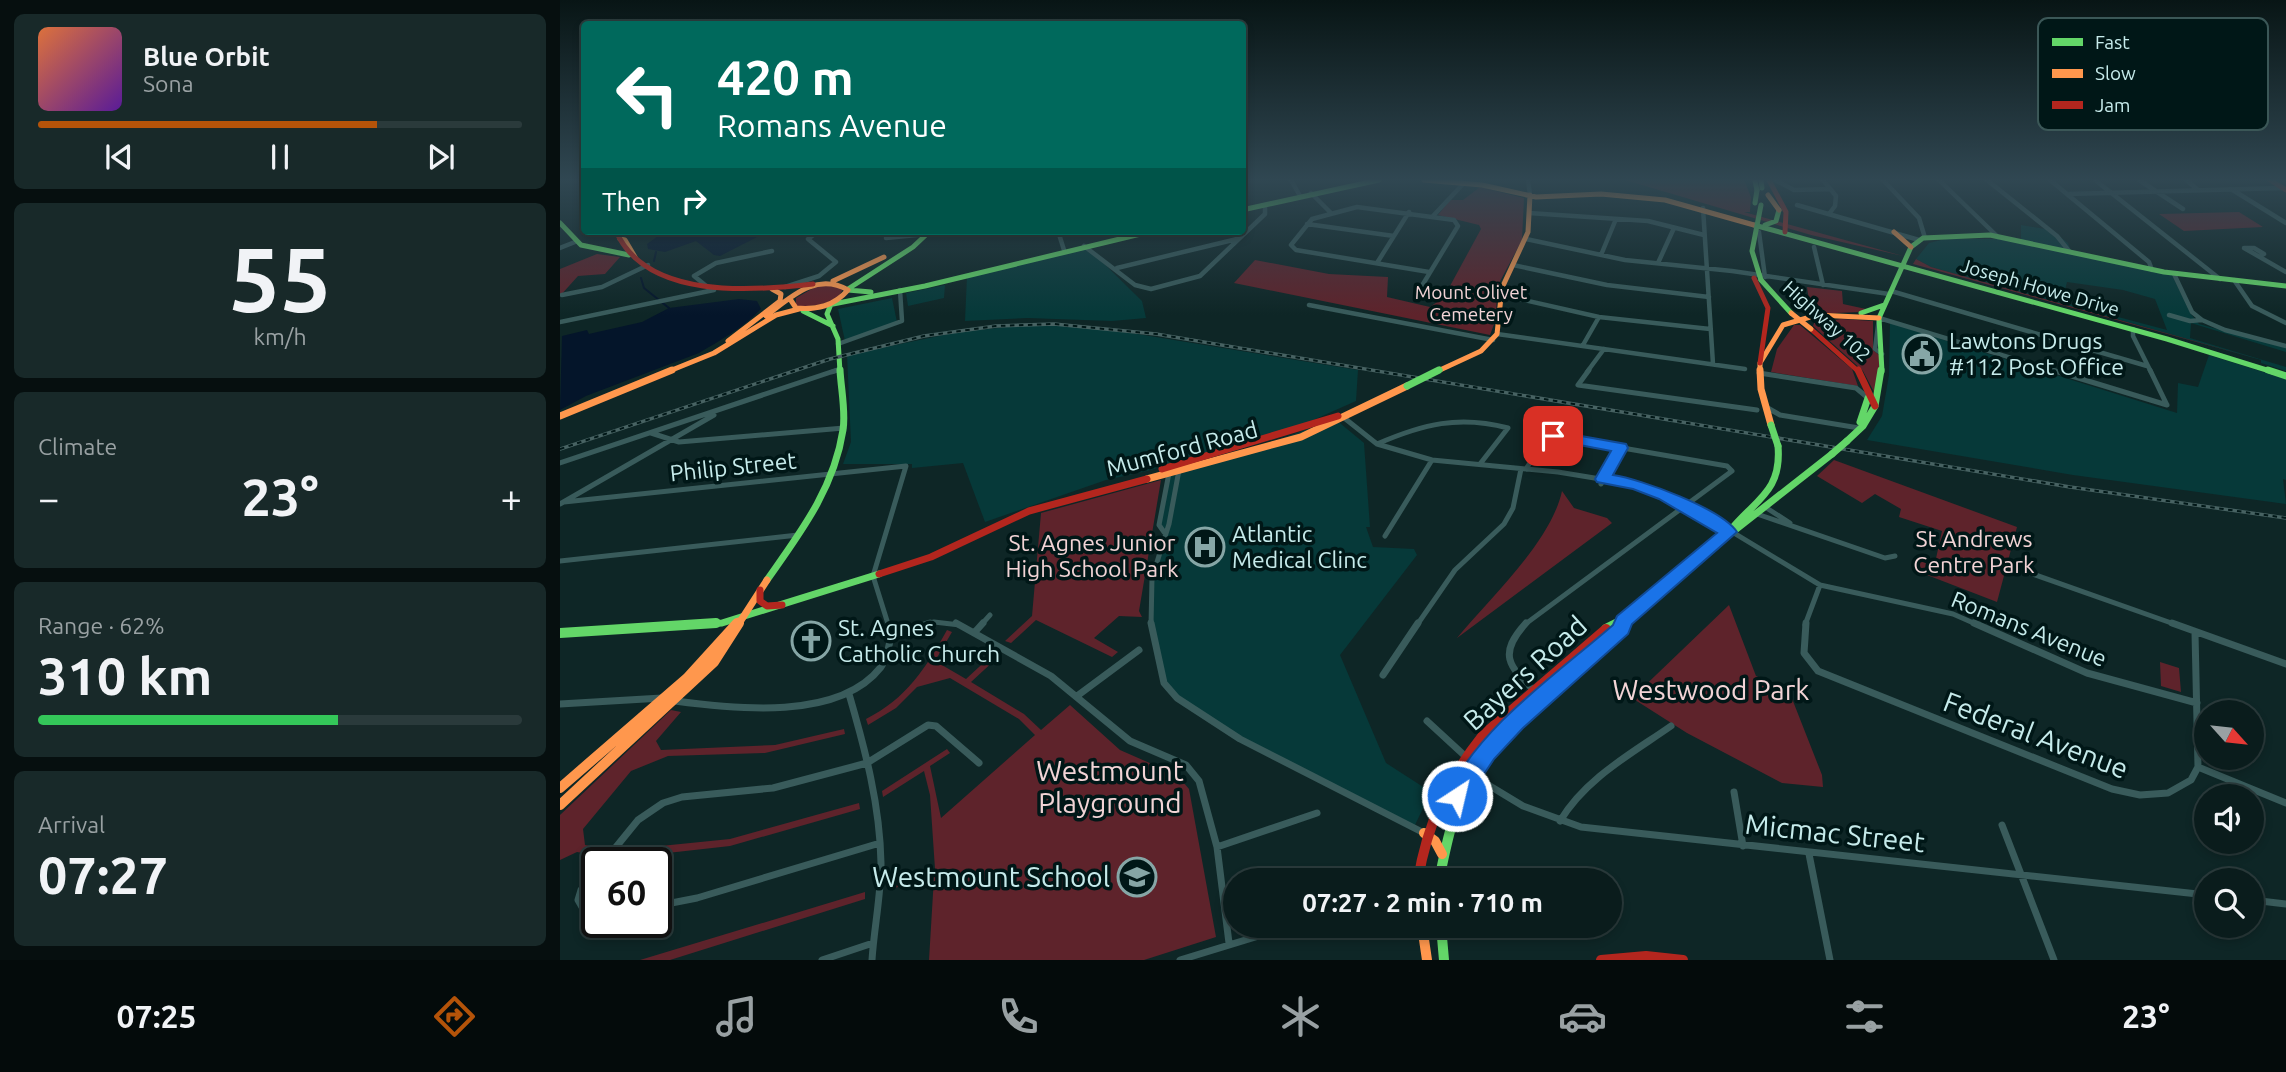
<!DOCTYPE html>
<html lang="en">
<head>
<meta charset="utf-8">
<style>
	:root { --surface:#0a1c1c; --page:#182929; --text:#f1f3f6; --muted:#99a1a3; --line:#2a3a3b; --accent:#b45309 }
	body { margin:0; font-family:Ubuntu,sans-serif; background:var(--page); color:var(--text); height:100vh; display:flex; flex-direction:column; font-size:26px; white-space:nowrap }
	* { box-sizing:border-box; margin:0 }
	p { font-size:23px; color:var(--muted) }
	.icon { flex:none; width:38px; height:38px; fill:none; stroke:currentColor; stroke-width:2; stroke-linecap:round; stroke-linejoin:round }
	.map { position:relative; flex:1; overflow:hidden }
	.side { display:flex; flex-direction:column; gap:14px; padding:14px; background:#060f0f; width:560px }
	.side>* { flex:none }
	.banner { position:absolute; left:21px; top:21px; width:665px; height:214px; border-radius:7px; box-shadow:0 4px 10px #0003,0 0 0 2px var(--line); background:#00695c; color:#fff; overflow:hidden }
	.needle { width:46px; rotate:117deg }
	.tools { position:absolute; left:1634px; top:700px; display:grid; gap:14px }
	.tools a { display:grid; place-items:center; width:70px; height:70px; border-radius:50%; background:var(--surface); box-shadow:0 4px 10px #0003,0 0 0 2px var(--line); font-size:35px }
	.speed { position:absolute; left:21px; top:847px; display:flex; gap:14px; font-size:35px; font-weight:700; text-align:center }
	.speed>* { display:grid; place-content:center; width:91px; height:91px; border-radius:50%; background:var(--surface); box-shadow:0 4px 10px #0003,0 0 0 2px var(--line); line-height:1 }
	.speed .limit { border:4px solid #111; border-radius:10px; background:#fff; color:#111 }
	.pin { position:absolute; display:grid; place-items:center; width:60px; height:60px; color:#fff; margin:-30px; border-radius:14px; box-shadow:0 4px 10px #0006 }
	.me { position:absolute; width:77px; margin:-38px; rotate:35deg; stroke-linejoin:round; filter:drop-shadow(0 0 5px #0008) }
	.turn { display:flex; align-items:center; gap:24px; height:147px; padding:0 21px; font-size:32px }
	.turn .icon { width:91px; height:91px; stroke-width:2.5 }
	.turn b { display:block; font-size:49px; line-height:60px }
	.then { display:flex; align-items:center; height:66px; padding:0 21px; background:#0003; gap:14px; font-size:26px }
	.big { font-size:52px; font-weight:600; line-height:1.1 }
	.side .card { flex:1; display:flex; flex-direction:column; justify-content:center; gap:10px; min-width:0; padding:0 24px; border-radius:10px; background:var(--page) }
	.side .dial { align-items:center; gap:0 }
	.dial b { font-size:91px; line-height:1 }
	.song { display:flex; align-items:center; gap:21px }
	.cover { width:84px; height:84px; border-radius:10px; background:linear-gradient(135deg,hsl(20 70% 55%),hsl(270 70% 35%)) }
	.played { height:7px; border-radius:4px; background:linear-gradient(90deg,var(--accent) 70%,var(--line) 70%) }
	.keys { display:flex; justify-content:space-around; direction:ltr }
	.heat { display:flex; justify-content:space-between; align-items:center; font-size:38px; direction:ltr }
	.charge { height:10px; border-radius:5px; background:linear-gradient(90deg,#34c759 62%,var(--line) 0) }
	.trip { position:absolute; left:663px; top:868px; width:399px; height:70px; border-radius:35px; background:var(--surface); box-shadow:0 4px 10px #0003,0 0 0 2px var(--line); font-weight:600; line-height:70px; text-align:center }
	.menu { display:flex; height:112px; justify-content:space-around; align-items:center; background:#040b0b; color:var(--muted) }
	.menu .icon { width:49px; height:49px }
	.menu .on { color:var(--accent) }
	.menu b { font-size:32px; color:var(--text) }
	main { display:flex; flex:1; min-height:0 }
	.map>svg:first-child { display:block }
</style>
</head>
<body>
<main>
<section class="side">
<div class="card">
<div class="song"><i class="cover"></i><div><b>Blue Orbit</b><p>Sona</p></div></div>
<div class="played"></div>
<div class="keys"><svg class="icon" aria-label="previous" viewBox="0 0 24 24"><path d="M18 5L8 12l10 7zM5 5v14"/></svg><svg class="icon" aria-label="pause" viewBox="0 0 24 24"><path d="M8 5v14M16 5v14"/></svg><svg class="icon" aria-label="next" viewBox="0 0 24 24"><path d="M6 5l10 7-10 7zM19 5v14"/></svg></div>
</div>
<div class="card dial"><b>55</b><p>km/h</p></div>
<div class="card"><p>Climate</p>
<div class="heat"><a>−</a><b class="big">23°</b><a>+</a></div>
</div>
<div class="card"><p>Range · 62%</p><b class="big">310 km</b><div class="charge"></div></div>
<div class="card"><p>Arrival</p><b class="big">07:27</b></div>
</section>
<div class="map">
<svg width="1726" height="960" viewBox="0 0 1726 960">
	<rect width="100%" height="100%" fill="#0e2626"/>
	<!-- built -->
	<path fill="#063939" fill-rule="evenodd" d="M1461,225L1491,230L1508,243L1512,254L1612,275L1631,314L1639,324L1726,348V352L1631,323L1630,338L1726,367V371L1701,363V360L1371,267L1356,259L1369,243L1385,239H1439L1461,243ZM1507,282L1563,290L1595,299L1607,330L1502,302Z
		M526,246L582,301L586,318L552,321L468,318L405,321L407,276Z
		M385,285L384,298L348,306L346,293Z
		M332,298L337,322L285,341L278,309Z
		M1330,323L1617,413L1618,383L1638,387L1649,355L1726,379V480L1723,479L1726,504L1513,475L1307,440L1322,416L1329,375Z
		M505,326L553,330L798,370L796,401L742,425L587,471L546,480L425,522L403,463L352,468V464H283L291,442L287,355L398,332L469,325Z
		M775,419L804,443L810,527H806L813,547L854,549L857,555L780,655L826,763L871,792L854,827L649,720L608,691L594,636L590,594L604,532L599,525L611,467L698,447Z"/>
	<!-- green -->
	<path fill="#5e232b" d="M1065,180H1184L1191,197L1190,212H1184L1343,256L1251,235Z
		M920,187L964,198L962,240L937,287L936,319L930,335L674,283L695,260L769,274L828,277L827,297L870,307L884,297L921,229L919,225L878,215L890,200H903Z
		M1679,212L1703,227L1624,231L1599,214Z
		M37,254L60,257L45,274L18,276L0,296V269Z
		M1356,259L1371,267L1702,360L1353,264Z
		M271,284L283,289C276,305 255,305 240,307L236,305V298L257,286Z
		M1247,287L1282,291L1283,304L1306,309L1300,312L1251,314Z
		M1281,319L1313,321V350L1319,355V385L1314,392L1303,371L1253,326L1254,323Z
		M1234,325H1240L1292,369L1298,386L1211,372L1217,349Z
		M1274,460L1457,527L1437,602L1354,570L1358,557L1375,563L1382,531L1339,517L1341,509L1315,494L1302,503L1257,476Z
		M601,480L579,611L582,617L559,616L534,638L558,652L552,657L476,620L451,643L445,641L472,616L481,513Z
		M1002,491L1014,508L1047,518L1052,523L897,638C930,598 991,542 1002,491Z
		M1169,605L1196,676L1229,691L1262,775L1263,787L1222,783L1127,733L1072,698Z
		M387,630L392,632L375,661L406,679L432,655L437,658L411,682L464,714L481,730L510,705L560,750L617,775L629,789L656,937L584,960H369L374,877L331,889V881L375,869L370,795L364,771L323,797L322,791L387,749L390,753L370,766L381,818L475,735L459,719L390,678L357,687L336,708L308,725L306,719C346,699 366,668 387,630Z
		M1600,662L1619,668L1621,692L1601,686Z
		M111,710L121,712L96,741L101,750L215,745L284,729L285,734L205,753L108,756L71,771L23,829L25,845L46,849L40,856L17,852L0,860V815Z
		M299,803L300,809L170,846L54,859L61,850L170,839Z
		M305,892V899L110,960H80Z"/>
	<!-- water -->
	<path fill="#04152a" d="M105,231H209L160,256L154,255L136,241L105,252L88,249L87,244Z
		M179,299L197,301L201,309C184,327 161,340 139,353L26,396L0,410L2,336L27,330L29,334L33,333L82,322L109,308Z"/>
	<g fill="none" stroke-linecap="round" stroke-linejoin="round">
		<!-- stream -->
		<path stroke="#04152a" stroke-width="2" d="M94,261L96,252
			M81,278L84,288L109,308"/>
		<!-- street-far2 -->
		<path stroke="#395b5b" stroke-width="4.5" d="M731,180L740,196
			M968,180L970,195
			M1215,180L1234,190L1270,189
			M1263,180L1276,196L1275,206L1269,214
			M1323,180L1359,218L1365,238
			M1379,180L1438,237
			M1427,180L1497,236L1509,251
			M1490,180L1589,262L1592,270
			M1535,180L1660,279
			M1579,180L1623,209
			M1626,180L1637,189
			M1671,189L1726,223
			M751,193L770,212
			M1508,194L1722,188
			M1237,205L1359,240
			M1143,208L1153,364
			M969,213L1088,221L1144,235
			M873,216L903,184L901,180
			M747,224L834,236
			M498,231L504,250
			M1199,232L1205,277
			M326,238L367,234
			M966,239L1065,260L1172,271L1329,294
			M524,246L575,285L591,289L640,276L705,214V205
			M1254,247L1263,285
			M0,248L15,242
			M1041,255L1056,219
			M1701,256L1704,254L1694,248H1684L1726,272
			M817,263L849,212
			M1098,263L1114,228
			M953,265L1047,285L1149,297
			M557,268L677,239
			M1614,274L1632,312L1642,320
			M1674,280L1692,306L1726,323
			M225,287L259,276L276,262L248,239L259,231
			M150,289L134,276L156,263L212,251
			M860,289L898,226L894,220L797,207L752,219L731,245L736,250L869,272
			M1331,291L1587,366
			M2,295L42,287L88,265
			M942,295L1039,317L1150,329
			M749,305L933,340
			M1609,315L1630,321L1642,320L1665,330L1726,346
			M0,322L154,290
			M1573,329V336L1591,372
			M937,334L1185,369
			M278,344L342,321L340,290
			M1023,345L1039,317
			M1322,354L1315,349L1319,318L1498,372
			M272,372L281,369
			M1027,372L1044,349"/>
		<!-- street-far1 -->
		<path stroke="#395b5b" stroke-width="5" d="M1029,370L1018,385L1197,410
			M1492,370L1607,405
			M1590,370L1607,405
			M1199,373L1296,388L1308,398
			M1206,407L1220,415L1299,428
			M783,417L817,444L872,460L998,472L1083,486L1126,504L1260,585L1393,614L1418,625
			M91,433L119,442L284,428
			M817,444C863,424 899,415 948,428L920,464
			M0,463L277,370
			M1041,484L1061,448
			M4,502L346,466L313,576L328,624
			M0,504L154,415
			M1205,507L1230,523
			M1197,514L1325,558L1335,556
			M604,532L599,525L609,473
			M825,536L872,460
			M0,561L238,535
			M1467,572L1617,625
			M364,625L374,622L400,625
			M421,625L430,615
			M591,625L592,578L609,524L619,470
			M857,625L895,570L944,524L953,508L961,469
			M964,625L1172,471L1167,466L993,436L987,437L966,469
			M1245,625L1260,585"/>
		<!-- street -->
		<path stroke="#395b5b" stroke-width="7" d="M396,623L491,676L570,741L626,765L639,781L657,847L669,943
			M591,623L604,683L617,698L680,739L864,833
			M966,623C938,654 948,666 975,691
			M1246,623L1244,653L1258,671L1552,789L1580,795L1608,793L1631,780L1638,767L1635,633
			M1414,623L1527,673L1637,703
			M1612,623L1726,664
			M414,633L423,623
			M823,675L858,623
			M289,694C305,749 320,805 321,863C321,896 314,928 312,960
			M517,696L579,650
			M115,701C175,709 279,721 321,667C327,659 329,646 331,636L370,623
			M0,704L102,698
			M867,721L905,756
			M1638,767L1726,803
			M917,773L920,780L963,806L1021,827L1647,895
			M1174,792L1183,846
			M1000,821C1026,778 1071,754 1111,726
			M1442,825L1494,960
			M657,847L757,813
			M1249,854L1270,960
			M43,863L78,820L103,803L122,797L213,788L307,763L368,725L376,726L419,763
			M37,870L21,890L18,900L22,907L37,910
			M1692,900L1726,904
			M96,906L137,898L320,843
			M262,960L313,943
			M620,960L731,926"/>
		<!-- fast-far2 -->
		<path stroke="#63d668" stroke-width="5" d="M1201,180L1202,188
			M1195,203L1197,190
			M682,210L819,180
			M0,223L21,245L69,255
			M1194,225L1607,339L1713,372
			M1205,225L1216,221L1219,210
			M1201,280L1231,313
			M288,289L353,247L370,231
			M288,290L311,292
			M271,304L267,314L278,339L280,372
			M273,304L365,286L593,231
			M243,311L273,326
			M1301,313L1324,305
			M1322,372L1319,318L1351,247L1363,238L1430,235L1604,272L1726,286"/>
		<!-- fast-far1 -->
		<path stroke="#63d668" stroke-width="7" d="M1708,370L1726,376
			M1315,406L1321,370
			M1300,422L1308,398
			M1287,441L1303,426L1315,406
			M1169,532C1194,500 1222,493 1218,446
			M207,580C240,533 274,489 283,430C286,412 281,389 280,370
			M127,625L162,623L319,574
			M1054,625L1272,454
			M1062,625L1063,621"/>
		<!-- fast -->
		<path stroke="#63d668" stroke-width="10" d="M1046,629L1058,623
			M0,633L156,623
			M875,802L888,801L900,792
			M879,880C885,852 890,823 902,798C937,727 1003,678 1062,628L1063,623
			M881,926L884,960"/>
		<!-- slow-far2 -->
		<path stroke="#ff974d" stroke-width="5" d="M864,180L922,185L976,197L1041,194L1105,200L1194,225
			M1208,195L1219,210
			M1334,232L1351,247
			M60,239L65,240L75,257
			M273,281L324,257
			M206,316C231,297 256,272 288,290C274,306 257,310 236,308L230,299
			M168,341L220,301L221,294L212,289
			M880,370L921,351L937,334L942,288L968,232L970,195
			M107,372L154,353L216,315L239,309
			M1200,372V363L1223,325L1257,315L1319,318"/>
		<!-- slow-far1 -->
		<path stroke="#ff974d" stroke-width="7" d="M1200,370L1201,389L1211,425
			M0,416L112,370
			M587,479L741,437L847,386
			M175,625L179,621
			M178,625L207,580"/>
		<!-- slow -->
		<path stroke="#ff974d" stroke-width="10" d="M0,788L127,678L177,623
			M0,805L154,662L179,623
			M864,833L875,841L882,854
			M862,926L867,960"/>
		<!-- jam-far2 -->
		<path stroke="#b3261e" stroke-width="5" d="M1209,180L1226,212L1225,232
			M1710,180L1726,190
			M56,231C86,300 193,291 253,284
			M1194,278L1208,308L1200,363
			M1251,329L1299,372"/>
		<!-- jam-far1 -->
		<path stroke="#b3261e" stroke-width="7" d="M1298,370L1315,406
			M602,469L778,416
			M319,574L371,557L469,511L587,479
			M200,590V601L207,606L222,605"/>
		<!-- jam -->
		<path stroke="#b3261e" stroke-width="10" d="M858,880C867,824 888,779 923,735L1046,629
			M1041,960L1086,956L1123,960"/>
		<defs>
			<path id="rail" d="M0,449L270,359L364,336L436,326L494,324L596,334L1510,487L1726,518"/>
		</defs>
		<!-- rail casing -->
		<use href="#rail" stroke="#476262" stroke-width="3.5"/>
		<!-- rail -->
		<use href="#rail" stroke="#001717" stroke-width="2" stroke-dasharray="4.5" stroke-linecap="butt"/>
		<!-- fast-bridge-far1 -->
		<path stroke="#63d668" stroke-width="5" d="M1195,181L1197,190
			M1201,205L1192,251L1201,280
			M876,372L880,370"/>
		<!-- fast-bridge -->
		<path stroke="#63d668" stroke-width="7" d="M847,386L879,370
			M1211,425L1218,446
			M1272,454L1287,441"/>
		<!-- slow-bridge -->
		<path stroke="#ff974d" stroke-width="5" d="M1231,313L1251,329"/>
	</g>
	<!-- sky -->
	<linearGradient id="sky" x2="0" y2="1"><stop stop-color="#081515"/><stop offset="0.57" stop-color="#304752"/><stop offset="1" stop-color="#304752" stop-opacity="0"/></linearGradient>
	<rect width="1726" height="315" fill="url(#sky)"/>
	<!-- route -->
	<path fill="#1a73e8" stroke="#114b97" stroke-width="2" d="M993,431L1066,444L1068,448L1053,475C1081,479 1162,509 1177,532L1072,624L1068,634L963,728L934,759L905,803L897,806L890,803L887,796C917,728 998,673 1053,625L1057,616L1157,533L1099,499L1073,489L1037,482L1035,479L1051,451L988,439L985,436Z"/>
	<!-- icons -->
	<defs>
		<symbol id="civic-ring" viewBox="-11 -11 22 22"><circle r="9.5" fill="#001717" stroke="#86a6a6" stroke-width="1.5"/><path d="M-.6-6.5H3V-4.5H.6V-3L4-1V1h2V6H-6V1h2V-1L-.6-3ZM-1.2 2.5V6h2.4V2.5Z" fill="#86a6a6"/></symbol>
		<symbol id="hospital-ring" viewBox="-11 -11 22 22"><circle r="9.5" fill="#001717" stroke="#86a6a6" stroke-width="1.5"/><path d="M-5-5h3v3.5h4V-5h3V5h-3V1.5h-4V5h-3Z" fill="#86a6a6"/></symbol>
		<symbol id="church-ring" viewBox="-11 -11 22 22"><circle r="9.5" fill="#001717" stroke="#86a6a6" stroke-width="1.5"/><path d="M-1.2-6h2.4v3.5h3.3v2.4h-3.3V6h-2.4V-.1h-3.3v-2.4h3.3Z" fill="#86a6a6"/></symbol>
		<symbol id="school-ring" viewBox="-11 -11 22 22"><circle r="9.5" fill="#001717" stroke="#86a6a6" stroke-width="1.5"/><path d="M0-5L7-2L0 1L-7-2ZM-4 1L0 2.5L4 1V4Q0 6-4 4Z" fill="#86a6a6"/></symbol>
	</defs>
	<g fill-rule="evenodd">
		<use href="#civic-ring" x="1340" y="332" width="44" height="44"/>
		<use href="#hospital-ring" x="623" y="525" width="44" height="44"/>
		<use href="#church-ring" x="229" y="619" width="44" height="44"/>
		<use href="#school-ring" x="555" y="855" width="44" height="44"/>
	</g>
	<g text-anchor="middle" stroke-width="7" stroke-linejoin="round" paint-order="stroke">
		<!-- far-street labels -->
		<g font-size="19" fill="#c6ebeb" stroke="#001717">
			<text transform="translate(1480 287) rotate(16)" y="7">Joseph Howe Drive</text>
			<text transform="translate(1267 321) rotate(42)" y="7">Highway 102</text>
		</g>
		<!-- far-park labels -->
		<g font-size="19" fill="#f2d4d6" stroke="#001717">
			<text x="911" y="299">Mount Olivet<tspan x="911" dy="22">Cemetery</tspan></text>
		</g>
		<!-- poi labels -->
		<g font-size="23" fill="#c6ebeb" stroke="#001717" text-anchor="start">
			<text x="1389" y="349">Lawtons Drugs<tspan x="1389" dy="26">#112 Post Office</tspan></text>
			<text x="672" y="542">Atlantic<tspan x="672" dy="26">Medical Clinc</tspan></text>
			<text x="278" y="636">St. Agnes<tspan x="278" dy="26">Catholic Church</tspan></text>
		</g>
		<!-- street labels -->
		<g font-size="23" fill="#c6ebeb" stroke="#001717">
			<text transform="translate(622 449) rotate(-15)" y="8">Mumford Road</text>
			<text transform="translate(173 467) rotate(-6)" y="8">Philip Street</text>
			<text transform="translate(1469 629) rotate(22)" y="8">Romans Avenue</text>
		</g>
		<!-- park labels -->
		<g font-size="23" fill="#f2d4d6" stroke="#001717">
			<text x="1414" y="547">St Andrews<tspan x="1414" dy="26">Centre Park</tspan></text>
			<text x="532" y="551">St. Agnes Junior<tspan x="532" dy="26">High School Park</tspan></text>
		</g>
		<!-- near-street labels -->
		<g font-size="28" fill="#c6ebeb" stroke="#001717">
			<text transform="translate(965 673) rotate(-42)" y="10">Bayers Road</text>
			<text transform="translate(1476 735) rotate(21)" y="10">Federal Avenue</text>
			<text transform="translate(1275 833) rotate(6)" y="10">Micmac Street</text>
		</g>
		<!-- near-park labels -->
		<g font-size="28" fill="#f2d4d6" stroke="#001717">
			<text x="1151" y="700">Westwood Park</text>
			<text x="550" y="781">Westmount<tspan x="550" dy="32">Playground</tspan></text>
		</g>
		<!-- near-poi labels -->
		<g font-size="28" fill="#c6ebeb" stroke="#001717" text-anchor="end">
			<text x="550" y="887">Westmount School</text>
		</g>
	</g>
	<!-- legend -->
	<rect x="1478" y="18" width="230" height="112" rx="10" fill="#001717" stroke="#3b5757" stroke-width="2"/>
	<rect x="1492" y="38" width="31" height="8" fill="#63d668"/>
	<rect x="1492" y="69" width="31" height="9" fill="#ff974d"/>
	<rect x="1492" y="101" width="31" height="8" fill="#b3261e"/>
	<g font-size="19" fill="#c6ebeb">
		<text x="1535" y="49">Fast</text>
		<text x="1535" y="80">Slow</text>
		<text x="1535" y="112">Jam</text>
	</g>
</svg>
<div class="tools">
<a><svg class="needle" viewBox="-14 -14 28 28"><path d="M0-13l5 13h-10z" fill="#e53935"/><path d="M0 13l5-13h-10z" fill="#99a1a3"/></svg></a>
<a><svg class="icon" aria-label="sound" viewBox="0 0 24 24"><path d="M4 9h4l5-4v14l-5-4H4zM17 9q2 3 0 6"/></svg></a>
<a><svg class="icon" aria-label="search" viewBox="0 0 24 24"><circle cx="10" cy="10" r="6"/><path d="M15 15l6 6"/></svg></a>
</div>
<div class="speed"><div class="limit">60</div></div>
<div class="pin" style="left:993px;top:436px;background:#d93025"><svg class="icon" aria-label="arrive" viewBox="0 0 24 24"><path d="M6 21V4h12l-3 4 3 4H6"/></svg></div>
<svg class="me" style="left:897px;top:796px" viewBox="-20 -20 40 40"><circle r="17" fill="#1a73e8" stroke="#fff" stroke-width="3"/><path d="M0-11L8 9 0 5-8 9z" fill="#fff"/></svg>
<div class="trip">07:27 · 2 min · 710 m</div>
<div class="banner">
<div class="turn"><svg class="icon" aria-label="left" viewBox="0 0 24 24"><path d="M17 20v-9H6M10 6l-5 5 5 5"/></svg><div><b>420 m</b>Romans Avenue</div></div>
<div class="then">Then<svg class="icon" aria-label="right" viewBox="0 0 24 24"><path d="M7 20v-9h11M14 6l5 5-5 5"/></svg></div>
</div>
</div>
</main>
<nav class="menu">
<b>07:25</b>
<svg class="icon on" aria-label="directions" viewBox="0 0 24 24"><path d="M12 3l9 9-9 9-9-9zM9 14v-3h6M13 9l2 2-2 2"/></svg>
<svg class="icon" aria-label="music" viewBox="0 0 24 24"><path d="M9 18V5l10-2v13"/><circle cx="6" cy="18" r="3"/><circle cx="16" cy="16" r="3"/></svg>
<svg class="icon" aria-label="phone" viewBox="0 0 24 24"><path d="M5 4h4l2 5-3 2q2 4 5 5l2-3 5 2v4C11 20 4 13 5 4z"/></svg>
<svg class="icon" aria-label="climate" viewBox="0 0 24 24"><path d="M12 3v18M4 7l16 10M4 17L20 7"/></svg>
<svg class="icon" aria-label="car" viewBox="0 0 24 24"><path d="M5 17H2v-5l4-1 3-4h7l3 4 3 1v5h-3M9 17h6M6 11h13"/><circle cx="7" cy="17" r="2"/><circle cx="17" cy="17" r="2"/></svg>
<svg class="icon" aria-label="filters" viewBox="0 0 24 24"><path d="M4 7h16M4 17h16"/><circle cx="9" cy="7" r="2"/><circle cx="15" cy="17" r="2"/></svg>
<b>23°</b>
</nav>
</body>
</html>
